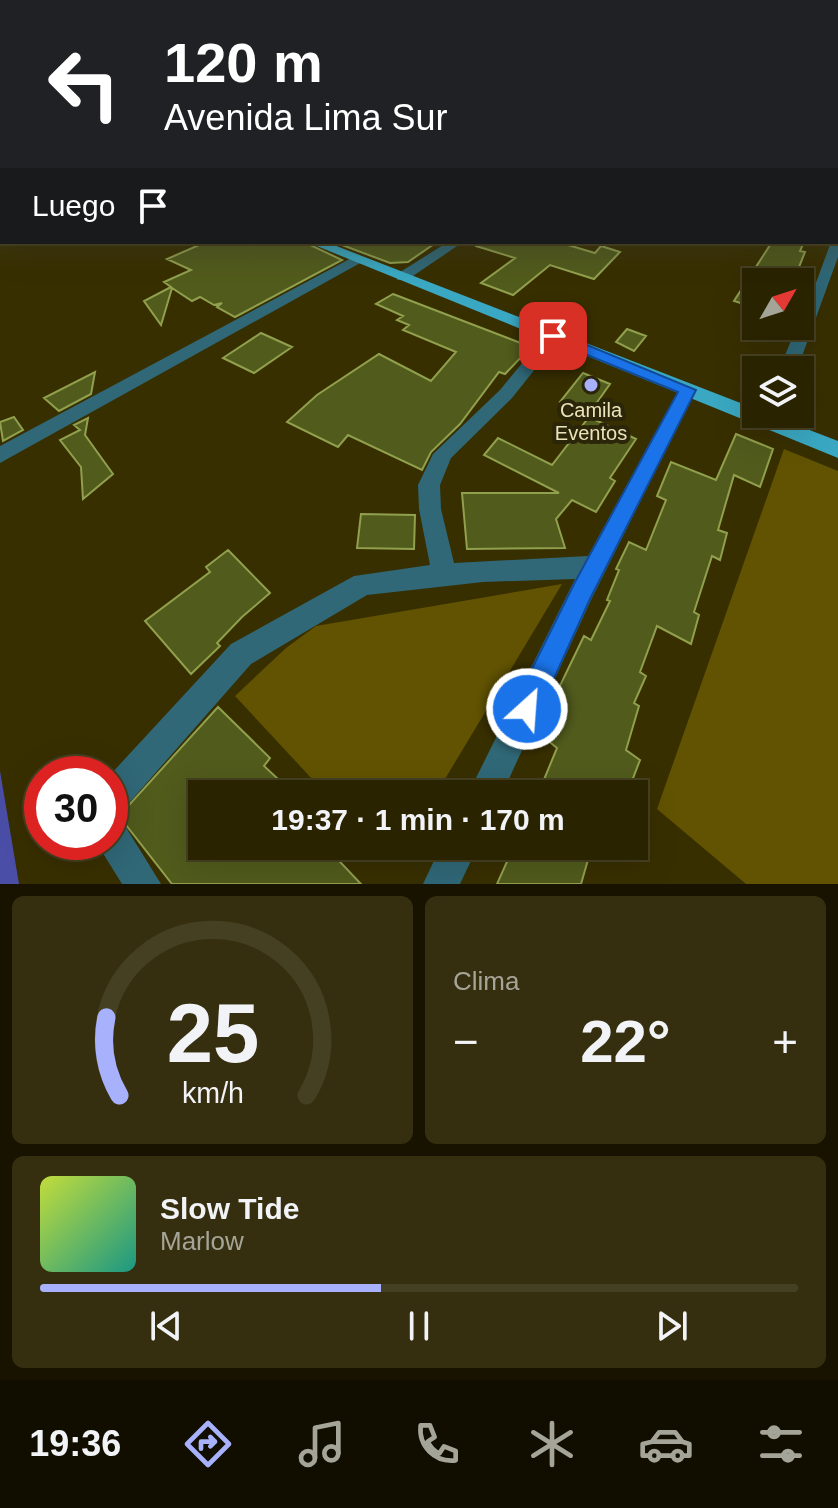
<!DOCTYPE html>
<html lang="es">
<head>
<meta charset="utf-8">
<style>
	:root { --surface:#2a2300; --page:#362f0f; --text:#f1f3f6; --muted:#a5a499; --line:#464022; --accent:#a7b1fc }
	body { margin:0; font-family:Arial,sans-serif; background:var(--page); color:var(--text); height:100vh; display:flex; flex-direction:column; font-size:30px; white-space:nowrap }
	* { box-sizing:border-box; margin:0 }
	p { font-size:26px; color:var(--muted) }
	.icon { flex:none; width:44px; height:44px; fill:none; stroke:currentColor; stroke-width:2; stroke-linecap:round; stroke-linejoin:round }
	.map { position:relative; height:884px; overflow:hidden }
	.drawer { display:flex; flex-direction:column; gap:12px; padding:12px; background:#171300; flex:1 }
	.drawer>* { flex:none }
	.guide { position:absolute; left:0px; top:0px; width:838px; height:244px; box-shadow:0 8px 32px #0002,0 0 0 2px var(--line); background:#202124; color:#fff; overflow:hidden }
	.needle { width:52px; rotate:51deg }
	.tools { position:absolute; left:742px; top:268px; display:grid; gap:16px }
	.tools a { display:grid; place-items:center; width:72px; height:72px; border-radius:0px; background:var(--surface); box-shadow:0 8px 32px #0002,0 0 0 2px var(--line); font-size:40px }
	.speed { position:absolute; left:24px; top:756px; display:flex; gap:16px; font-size:40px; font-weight:700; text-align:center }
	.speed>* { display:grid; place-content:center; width:104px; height:104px; border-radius:50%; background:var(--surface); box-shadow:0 8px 32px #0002,0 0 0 2px var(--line); line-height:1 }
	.speed .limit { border:12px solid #d22; background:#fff; color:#111 }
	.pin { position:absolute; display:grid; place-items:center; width:68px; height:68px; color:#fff; margin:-34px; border-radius:16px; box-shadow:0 4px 12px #0006 }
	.me { position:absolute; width:88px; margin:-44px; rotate:26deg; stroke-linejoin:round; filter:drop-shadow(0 0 6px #0008) }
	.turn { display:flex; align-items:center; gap:28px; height:168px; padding:0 32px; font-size:36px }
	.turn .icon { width:104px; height:104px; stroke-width:2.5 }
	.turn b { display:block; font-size:56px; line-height:68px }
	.then { display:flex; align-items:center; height:76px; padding:0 32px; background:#0003; gap:16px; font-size:30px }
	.big { font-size:60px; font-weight:700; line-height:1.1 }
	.drawer .tile { flex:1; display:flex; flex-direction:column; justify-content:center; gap:12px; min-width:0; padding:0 28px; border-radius:12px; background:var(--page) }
	.drawer .dial { align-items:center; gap:0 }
	.dial svg { height:208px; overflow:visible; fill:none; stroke:var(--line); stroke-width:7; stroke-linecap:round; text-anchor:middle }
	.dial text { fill:var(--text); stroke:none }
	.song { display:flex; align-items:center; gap:24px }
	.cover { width:96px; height:96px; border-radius:12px; background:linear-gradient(135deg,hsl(70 70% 55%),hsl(170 70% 35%)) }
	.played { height:8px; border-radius:4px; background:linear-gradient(90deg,var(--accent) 45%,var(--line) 45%) }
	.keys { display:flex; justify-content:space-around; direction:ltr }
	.heat { display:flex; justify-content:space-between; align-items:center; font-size:44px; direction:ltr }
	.drawer .tiles { flex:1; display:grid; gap:12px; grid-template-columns:1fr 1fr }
	.tile:last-child { grid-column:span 2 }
	.trip { position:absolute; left:188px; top:780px; width:460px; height:80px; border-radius:0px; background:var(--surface); box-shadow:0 8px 32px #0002,0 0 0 2px var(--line); font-weight:700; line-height:80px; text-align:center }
	.tab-bar { display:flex; height:128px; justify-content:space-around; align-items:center; background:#110e00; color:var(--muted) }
	.tab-bar .icon { width:56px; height:56px }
	.tab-bar .current { color:var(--accent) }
	.tab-bar b { font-size:36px; color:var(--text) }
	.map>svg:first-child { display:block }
</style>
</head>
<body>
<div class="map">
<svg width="838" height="884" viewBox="0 0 838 884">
	<rect width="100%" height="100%" fill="#382f00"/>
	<!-- green -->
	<path fill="#615301" d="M784,449L838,471V884H746L657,809Z
		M562,584L436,794H326L235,696L286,648L316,626Z"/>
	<!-- water -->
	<path fill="#4a4ea7" d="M0,771L19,884H0Z"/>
	<!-- building -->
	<path fill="#515b1c" stroke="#91a04d" stroke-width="2" d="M206,242H304L342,260L235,317L217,307L222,303L214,305L200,297L192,301L172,288L161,325L144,301L171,287L164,282L191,270L167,259Z
		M334,242H437L408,262L390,263Z
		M477,242H558L595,253L601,246L620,252L594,279L550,265L513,295L481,283L515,258L476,246Z
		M772,242H804L800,251L805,252L793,282L756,272V308L734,301Z
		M393,294L531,347L505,374L499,372L460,424L431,452L422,470L348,435L338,447L287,422L317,395L379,354L431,381L456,352L403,330L409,325L397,320L403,316L376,304Z
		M627,329L646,336L634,351L616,342Z
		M261,333L292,347L254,373L223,358Z
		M95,372L91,394L59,411L44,398Z
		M583,373L610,384L588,415L560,402Z
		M14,417L23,430L3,441L0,422Z
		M589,417L636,439L610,478L615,481L596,512L572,500L556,519L565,548L467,549L462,493H559L484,455L498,438L552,465Z
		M88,418L85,435L113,474L83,499L81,467L60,440L80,430L74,425Z
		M736,434L773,449L760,487L734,475L718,530L727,533L720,560L712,556L694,612L699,615L691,644L657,626L640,672L646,676L634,703L639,706L626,750L640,760L627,794H538L557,748L546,739L564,704L554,698L584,636L591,640L610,601L607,600L619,570L616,569L629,542L646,550L666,500L657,496L671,462L716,480Z
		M361,514L415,515L414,549L357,548Z
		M228,550L270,593L242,617L217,643L220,646L191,674L145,621L210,572L206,567Z
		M218,707L270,758L264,766L294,794H202V846H325L361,884H172L119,816Z
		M514,846H592L581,884H497Z"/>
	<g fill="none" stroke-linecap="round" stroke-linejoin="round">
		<!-- minor -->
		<path fill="#306877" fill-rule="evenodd" d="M836,152L838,153V159L836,158Z
			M836,173H838V180H836Z
			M836,190H838V197H836Z
			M838,236V257L797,370H779L797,326H800L831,242H836Z
			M448,242H463L407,280H397V274Z
			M587,242H600L594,246Z
			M357,255L364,259L362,262L0,463V446Z
			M553,331L559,333V339L512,398L451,458L440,485L441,509L454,563L588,556L681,386L687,384L696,390L591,600L502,794H468L575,579L483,582L367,595L251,664L122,811L110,816V775L231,644L354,576L430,565L419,509L418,485L433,454L500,390L547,333Z
			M110,816L122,821L161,884H122L96,842H110Z
			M441,846H478L460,884H423Z"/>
		<!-- trunk -->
		<path fill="#3aa8c2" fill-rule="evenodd" d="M307,242H326L756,409V414H768L838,441V458Z"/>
	</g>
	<!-- sky -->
	<linearGradient id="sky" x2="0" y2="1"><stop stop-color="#1f1a00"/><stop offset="0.55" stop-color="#4d4d37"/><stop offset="1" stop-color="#4d4d37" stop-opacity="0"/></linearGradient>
	<rect width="838" height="273" fill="url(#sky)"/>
	<!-- route -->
	<path fill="#1a73e8" stroke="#114b97" stroke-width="2" d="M548,333H558L696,390L590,599L536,718L527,722L517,718L513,709L517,699L574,584L678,392L548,339Z"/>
	<!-- markers -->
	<circle fill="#a7b1fc" stroke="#2b2509" stroke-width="3" cx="591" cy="385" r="8"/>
	<g text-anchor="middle" stroke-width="8" stroke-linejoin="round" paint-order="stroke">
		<!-- poi labels -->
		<g font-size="20" fill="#ece3ba" stroke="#2b2509">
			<text x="591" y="417">Camila<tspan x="591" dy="23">Eventos</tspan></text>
		</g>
	</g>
</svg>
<div class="tools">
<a><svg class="needle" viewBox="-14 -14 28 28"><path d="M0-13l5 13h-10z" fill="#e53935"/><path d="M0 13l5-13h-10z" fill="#a5a499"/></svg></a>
<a><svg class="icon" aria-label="layers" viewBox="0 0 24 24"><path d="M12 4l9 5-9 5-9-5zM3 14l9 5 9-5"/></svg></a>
</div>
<div class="speed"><div class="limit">30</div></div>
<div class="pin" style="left:553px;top:336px;background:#d93025"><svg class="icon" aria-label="arrive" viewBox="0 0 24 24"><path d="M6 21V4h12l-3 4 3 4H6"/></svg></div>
<svg class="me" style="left:527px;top:709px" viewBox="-20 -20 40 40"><circle r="17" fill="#1a73e8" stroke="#fff" stroke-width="3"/><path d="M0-11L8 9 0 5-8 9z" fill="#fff"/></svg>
<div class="trip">19:37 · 1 min · 170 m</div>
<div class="guide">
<div class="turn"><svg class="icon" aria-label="left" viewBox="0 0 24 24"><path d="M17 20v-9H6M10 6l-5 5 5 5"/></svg><div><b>120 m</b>Avenida Lima Sur</div></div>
<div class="then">Luego<svg class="icon" aria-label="arrive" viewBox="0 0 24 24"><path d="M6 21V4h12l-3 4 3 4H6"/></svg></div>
</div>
</div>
<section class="drawer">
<div class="tiles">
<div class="tile dial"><svg viewBox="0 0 100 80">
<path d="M14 69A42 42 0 1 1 86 69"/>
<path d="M14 69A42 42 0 0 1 9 39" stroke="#a7b1fc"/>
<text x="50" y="56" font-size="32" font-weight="700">25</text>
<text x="50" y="72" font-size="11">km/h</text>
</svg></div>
<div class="tile"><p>Clima</p>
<div class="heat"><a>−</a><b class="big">22°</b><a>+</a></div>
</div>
<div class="tile">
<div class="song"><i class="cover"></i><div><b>Slow Tide</b><p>Marlow</p></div></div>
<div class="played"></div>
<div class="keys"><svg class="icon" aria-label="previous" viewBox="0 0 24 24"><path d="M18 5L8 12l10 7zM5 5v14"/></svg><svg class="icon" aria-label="pause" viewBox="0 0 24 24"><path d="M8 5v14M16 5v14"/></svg><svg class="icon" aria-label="next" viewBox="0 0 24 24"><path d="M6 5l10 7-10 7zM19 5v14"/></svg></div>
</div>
</div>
</section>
<nav class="tab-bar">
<b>19:36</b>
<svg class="icon current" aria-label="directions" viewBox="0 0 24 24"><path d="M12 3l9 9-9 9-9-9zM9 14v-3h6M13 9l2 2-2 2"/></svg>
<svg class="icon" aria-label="music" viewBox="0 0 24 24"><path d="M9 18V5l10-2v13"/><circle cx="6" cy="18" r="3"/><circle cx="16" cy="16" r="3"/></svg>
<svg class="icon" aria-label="phone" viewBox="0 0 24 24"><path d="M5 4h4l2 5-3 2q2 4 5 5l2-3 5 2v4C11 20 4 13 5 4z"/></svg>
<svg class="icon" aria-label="climate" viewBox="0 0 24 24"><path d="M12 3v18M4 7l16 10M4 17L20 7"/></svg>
<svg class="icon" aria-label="car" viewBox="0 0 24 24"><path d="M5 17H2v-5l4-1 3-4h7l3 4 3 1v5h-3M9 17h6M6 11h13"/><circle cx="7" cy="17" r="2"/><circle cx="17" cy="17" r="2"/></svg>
<svg class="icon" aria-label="filters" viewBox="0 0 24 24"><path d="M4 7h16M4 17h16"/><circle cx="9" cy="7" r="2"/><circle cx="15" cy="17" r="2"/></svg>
</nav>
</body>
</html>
